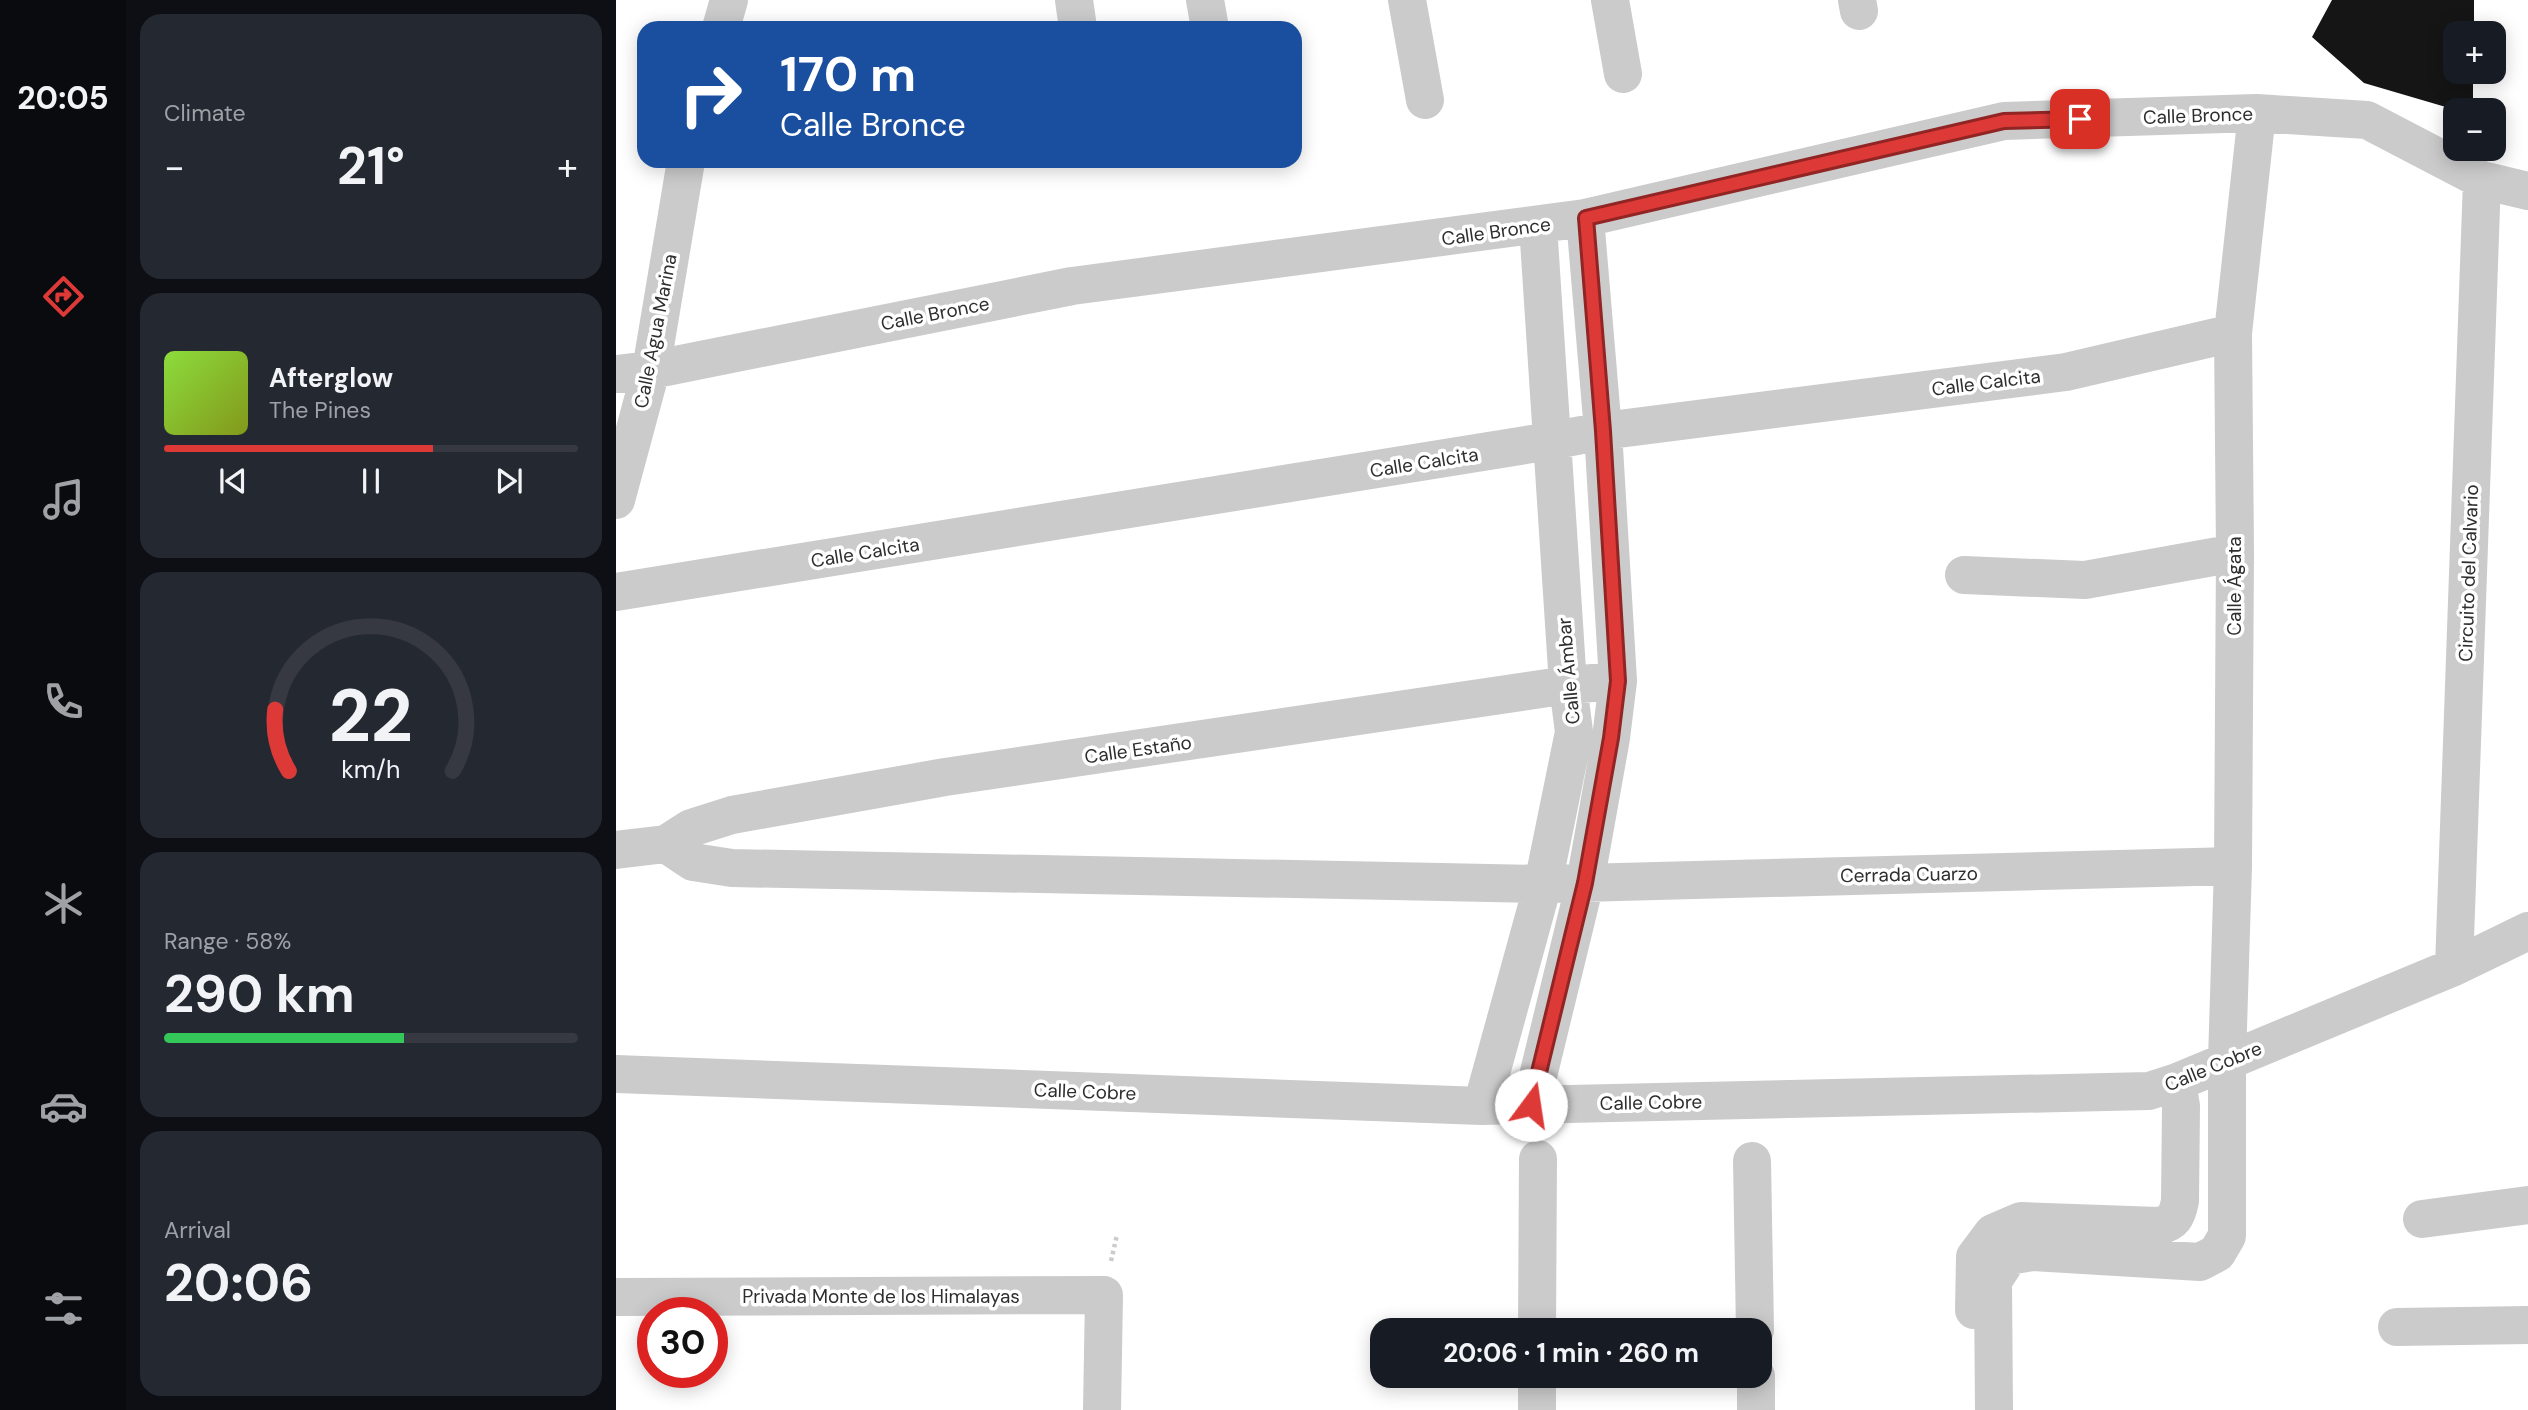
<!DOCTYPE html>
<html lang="en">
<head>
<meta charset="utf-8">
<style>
	:root { --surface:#171b24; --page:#242831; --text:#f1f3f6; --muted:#9ea1a6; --line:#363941; --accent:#dd3937 }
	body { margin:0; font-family:"DM Sans",sans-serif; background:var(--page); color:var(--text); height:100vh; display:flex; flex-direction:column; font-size:26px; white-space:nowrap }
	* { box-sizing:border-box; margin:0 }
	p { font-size:23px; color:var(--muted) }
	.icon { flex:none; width:38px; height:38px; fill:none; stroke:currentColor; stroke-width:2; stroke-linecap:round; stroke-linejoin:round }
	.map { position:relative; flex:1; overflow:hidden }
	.sheet { display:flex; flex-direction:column; gap:14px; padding:14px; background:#0d0f14; width:490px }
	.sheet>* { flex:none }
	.guide { position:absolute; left:21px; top:21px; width:665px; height:147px; border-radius:21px; box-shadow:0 4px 18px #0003; background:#1a4fa0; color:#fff; overflow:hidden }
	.fabs { position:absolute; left:1827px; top:21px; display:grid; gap:14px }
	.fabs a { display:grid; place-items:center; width:63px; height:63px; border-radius:14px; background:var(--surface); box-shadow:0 4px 18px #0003; font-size:35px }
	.speed { position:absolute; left:21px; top:1297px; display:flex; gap:14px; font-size:35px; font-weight:700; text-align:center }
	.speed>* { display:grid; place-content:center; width:91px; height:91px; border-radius:50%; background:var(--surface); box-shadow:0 4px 18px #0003; line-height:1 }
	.speed .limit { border:10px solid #d22; background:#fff; color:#111 }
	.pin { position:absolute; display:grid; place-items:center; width:60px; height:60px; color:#fff; margin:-30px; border-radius:14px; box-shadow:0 4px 10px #0006 }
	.me { position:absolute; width:77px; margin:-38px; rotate:14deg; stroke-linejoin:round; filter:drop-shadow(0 0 5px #0008) }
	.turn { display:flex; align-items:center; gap:24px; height:147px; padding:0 28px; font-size:32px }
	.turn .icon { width:91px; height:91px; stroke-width:2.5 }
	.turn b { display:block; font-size:49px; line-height:60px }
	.big { font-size:52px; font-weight:700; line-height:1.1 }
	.sheet .widget { flex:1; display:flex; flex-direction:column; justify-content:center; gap:10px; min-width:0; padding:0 24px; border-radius:21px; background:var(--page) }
	.sheet .dial { align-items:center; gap:0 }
	.dial svg { height:182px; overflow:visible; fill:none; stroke:var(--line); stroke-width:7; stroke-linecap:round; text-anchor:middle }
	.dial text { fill:var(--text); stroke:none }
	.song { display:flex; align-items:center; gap:21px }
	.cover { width:84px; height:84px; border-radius:10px; background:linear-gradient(135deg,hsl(90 70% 55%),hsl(70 70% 35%)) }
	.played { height:7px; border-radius:4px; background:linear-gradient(90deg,var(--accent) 65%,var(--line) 65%) }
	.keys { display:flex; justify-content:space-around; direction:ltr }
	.heat { display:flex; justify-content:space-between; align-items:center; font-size:38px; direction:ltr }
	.charge { height:10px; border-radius:5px; background:linear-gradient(90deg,#34c759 58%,var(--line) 0) }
	.trip { position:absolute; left:754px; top:1318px; width:402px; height:70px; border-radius:21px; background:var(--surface); box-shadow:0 4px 18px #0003; font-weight:700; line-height:70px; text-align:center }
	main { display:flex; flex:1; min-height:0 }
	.tab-bar { display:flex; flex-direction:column; width:126px; justify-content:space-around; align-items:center; background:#090b0e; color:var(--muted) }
	.tab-bar .icon { width:49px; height:49px }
	.tab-bar .on { color:var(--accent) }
	.tab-bar b { font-size:32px; color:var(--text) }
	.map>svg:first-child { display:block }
</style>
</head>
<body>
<main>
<nav class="tab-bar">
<b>20:05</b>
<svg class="icon on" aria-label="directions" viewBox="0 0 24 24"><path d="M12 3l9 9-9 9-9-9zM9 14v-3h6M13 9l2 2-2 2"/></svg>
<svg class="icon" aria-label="music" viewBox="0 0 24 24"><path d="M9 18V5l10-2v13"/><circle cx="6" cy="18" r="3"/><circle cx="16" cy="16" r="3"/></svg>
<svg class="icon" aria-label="phone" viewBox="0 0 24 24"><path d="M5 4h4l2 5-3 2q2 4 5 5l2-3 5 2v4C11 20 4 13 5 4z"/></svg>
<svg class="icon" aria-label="climate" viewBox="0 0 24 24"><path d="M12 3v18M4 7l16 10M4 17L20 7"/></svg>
<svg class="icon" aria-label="car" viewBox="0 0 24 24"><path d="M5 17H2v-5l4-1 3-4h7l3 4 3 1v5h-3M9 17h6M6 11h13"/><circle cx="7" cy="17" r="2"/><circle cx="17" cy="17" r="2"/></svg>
<svg class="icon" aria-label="filters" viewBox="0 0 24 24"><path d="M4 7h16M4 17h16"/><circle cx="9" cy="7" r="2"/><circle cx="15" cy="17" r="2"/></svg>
</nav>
<section class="sheet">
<div class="widget"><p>Climate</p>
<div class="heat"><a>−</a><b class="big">21°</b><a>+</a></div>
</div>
<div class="widget">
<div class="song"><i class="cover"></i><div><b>Afterglow</b><p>The Pines</p></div></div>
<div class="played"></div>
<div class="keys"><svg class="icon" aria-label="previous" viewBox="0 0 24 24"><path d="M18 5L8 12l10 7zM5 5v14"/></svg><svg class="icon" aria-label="pause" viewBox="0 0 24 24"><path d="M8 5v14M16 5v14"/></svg><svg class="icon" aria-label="next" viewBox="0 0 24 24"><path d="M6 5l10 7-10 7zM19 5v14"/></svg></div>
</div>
<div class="widget dial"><svg viewBox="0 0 100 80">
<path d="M14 69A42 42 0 1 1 86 69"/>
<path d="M14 69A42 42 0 0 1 8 42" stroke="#dd3937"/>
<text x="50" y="56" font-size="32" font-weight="700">22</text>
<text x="50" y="72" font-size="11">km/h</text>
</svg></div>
<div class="widget"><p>Range · 58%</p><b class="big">290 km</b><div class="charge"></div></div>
<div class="widget"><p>Arrival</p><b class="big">20:06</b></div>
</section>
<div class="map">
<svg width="1912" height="1410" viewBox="0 0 1912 1410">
	<rect width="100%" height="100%" fill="#fff"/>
	<!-- building -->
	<path fill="#151515" d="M1716,0H1858V33H1839V72H1857V110H1840L1748,83L1696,37Z"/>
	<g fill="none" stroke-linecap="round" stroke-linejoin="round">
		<!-- path -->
		<path stroke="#cbcbcb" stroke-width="4.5" stroke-dasharray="3.5 3.5" stroke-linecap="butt" d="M495,1261L501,1235"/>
		<!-- street -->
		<path stroke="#cbcbcb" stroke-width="38" d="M458,0L462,28
			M589,0L594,28
			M791,0L809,100
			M994,0L1007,74
			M1241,0L1243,11
			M105,28L113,0
			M0,374L35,370L456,286L969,218L1388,121L1641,113L1751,120L1866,180L1912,191
			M0,500L35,370L70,161
			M1348,575L1469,580L1619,553
			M0,592L934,441L987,431L1450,372L1617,333
			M50,844L77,862L116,868L927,884L1617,866
			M0,850L50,844L75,828L116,815L329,777L952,685L1002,681
			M1838,967L1866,180
			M0,1074L866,1106L1533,1091L1561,1082L1838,967L1912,931
			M915,1105L969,883L995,738L1002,681L987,431L969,218
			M866,1106L927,884L958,732L952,685L922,225
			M1136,1161L1139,1330
			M1806,1219L1912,1205
			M0,1297L488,1295L486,1410
			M1358,1310L1359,1257L1377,1233L1405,1221L1542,1226C1558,1223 1561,1216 1564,1201L1565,1106L1561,1082
			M1781,1327L1912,1325
			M921,1330L922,1159
			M1140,1376V1410
			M921,1410V1376
			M1378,1410L1377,1281L1393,1256L1417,1252L1584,1262L1601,1253L1611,1236V1060L1617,866L1619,553L1617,333L1641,113"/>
	</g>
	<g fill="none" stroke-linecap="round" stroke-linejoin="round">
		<defs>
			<path id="route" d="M915,1105L969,883L995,738L1002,681L987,431L970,218L1388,121L1464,119"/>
		</defs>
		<!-- route casing -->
		<use href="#route" stroke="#902524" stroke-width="18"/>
		<!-- route -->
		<use href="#route" stroke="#dd3937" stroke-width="12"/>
	</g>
	<g text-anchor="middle" stroke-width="7" stroke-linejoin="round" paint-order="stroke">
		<!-- street labels -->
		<g font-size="19" fill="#2e2e2e" stroke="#fff">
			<text transform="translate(1582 115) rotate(-2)" y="7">Calle Bronce</text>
			<text transform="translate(880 231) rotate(-8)" y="7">Calle Bronce</text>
			<text transform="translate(319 313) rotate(-11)" y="7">Calle Bronce</text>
			<text transform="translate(39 331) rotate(-79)" y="7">Calle Agua Marina</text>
			<text transform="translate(1370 382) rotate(-7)" y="7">Calle Calcita</text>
			<text transform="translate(808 462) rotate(-9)" y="7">Calle Calcita</text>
			<text transform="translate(249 552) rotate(-9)" y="7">Calle Calcita</text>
			<text transform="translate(1852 573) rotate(-88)" y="7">Circuito del Calvario</text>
			<text transform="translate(1618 586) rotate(-90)" y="7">Calle Ágata</text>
			<text transform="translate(952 671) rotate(-95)" y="7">Calle Ámbar</text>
			<text transform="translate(522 749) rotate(-8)" y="7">Calle Estaño</text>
			<text transform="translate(1293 874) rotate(-1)" y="7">Cerrada Cuarzo</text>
			<text transform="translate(1597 1066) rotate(-22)" y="7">Calle Cobre</text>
			<text transform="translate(469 1091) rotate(2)" y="7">Calle Cobre</text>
			<text transform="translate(1035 1102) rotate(-1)" y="7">Calle Cobre</text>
			<text x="265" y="1303">Privada Monte de los Himalayas</text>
		</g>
	</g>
</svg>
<div class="fabs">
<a>+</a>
<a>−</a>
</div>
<div class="speed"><div class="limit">30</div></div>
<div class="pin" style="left:1464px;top:119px;background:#d93025"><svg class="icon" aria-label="arrive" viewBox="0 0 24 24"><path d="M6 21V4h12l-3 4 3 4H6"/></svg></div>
<svg class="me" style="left:915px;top:1105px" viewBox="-20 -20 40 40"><circle r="19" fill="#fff"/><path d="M0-13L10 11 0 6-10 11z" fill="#dd3937"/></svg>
<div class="trip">20:06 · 1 min · 260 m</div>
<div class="guide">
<div class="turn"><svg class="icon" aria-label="right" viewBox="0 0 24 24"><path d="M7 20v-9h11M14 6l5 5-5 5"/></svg><div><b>170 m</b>Calle Bronce</div></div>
</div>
</div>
</main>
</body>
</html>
